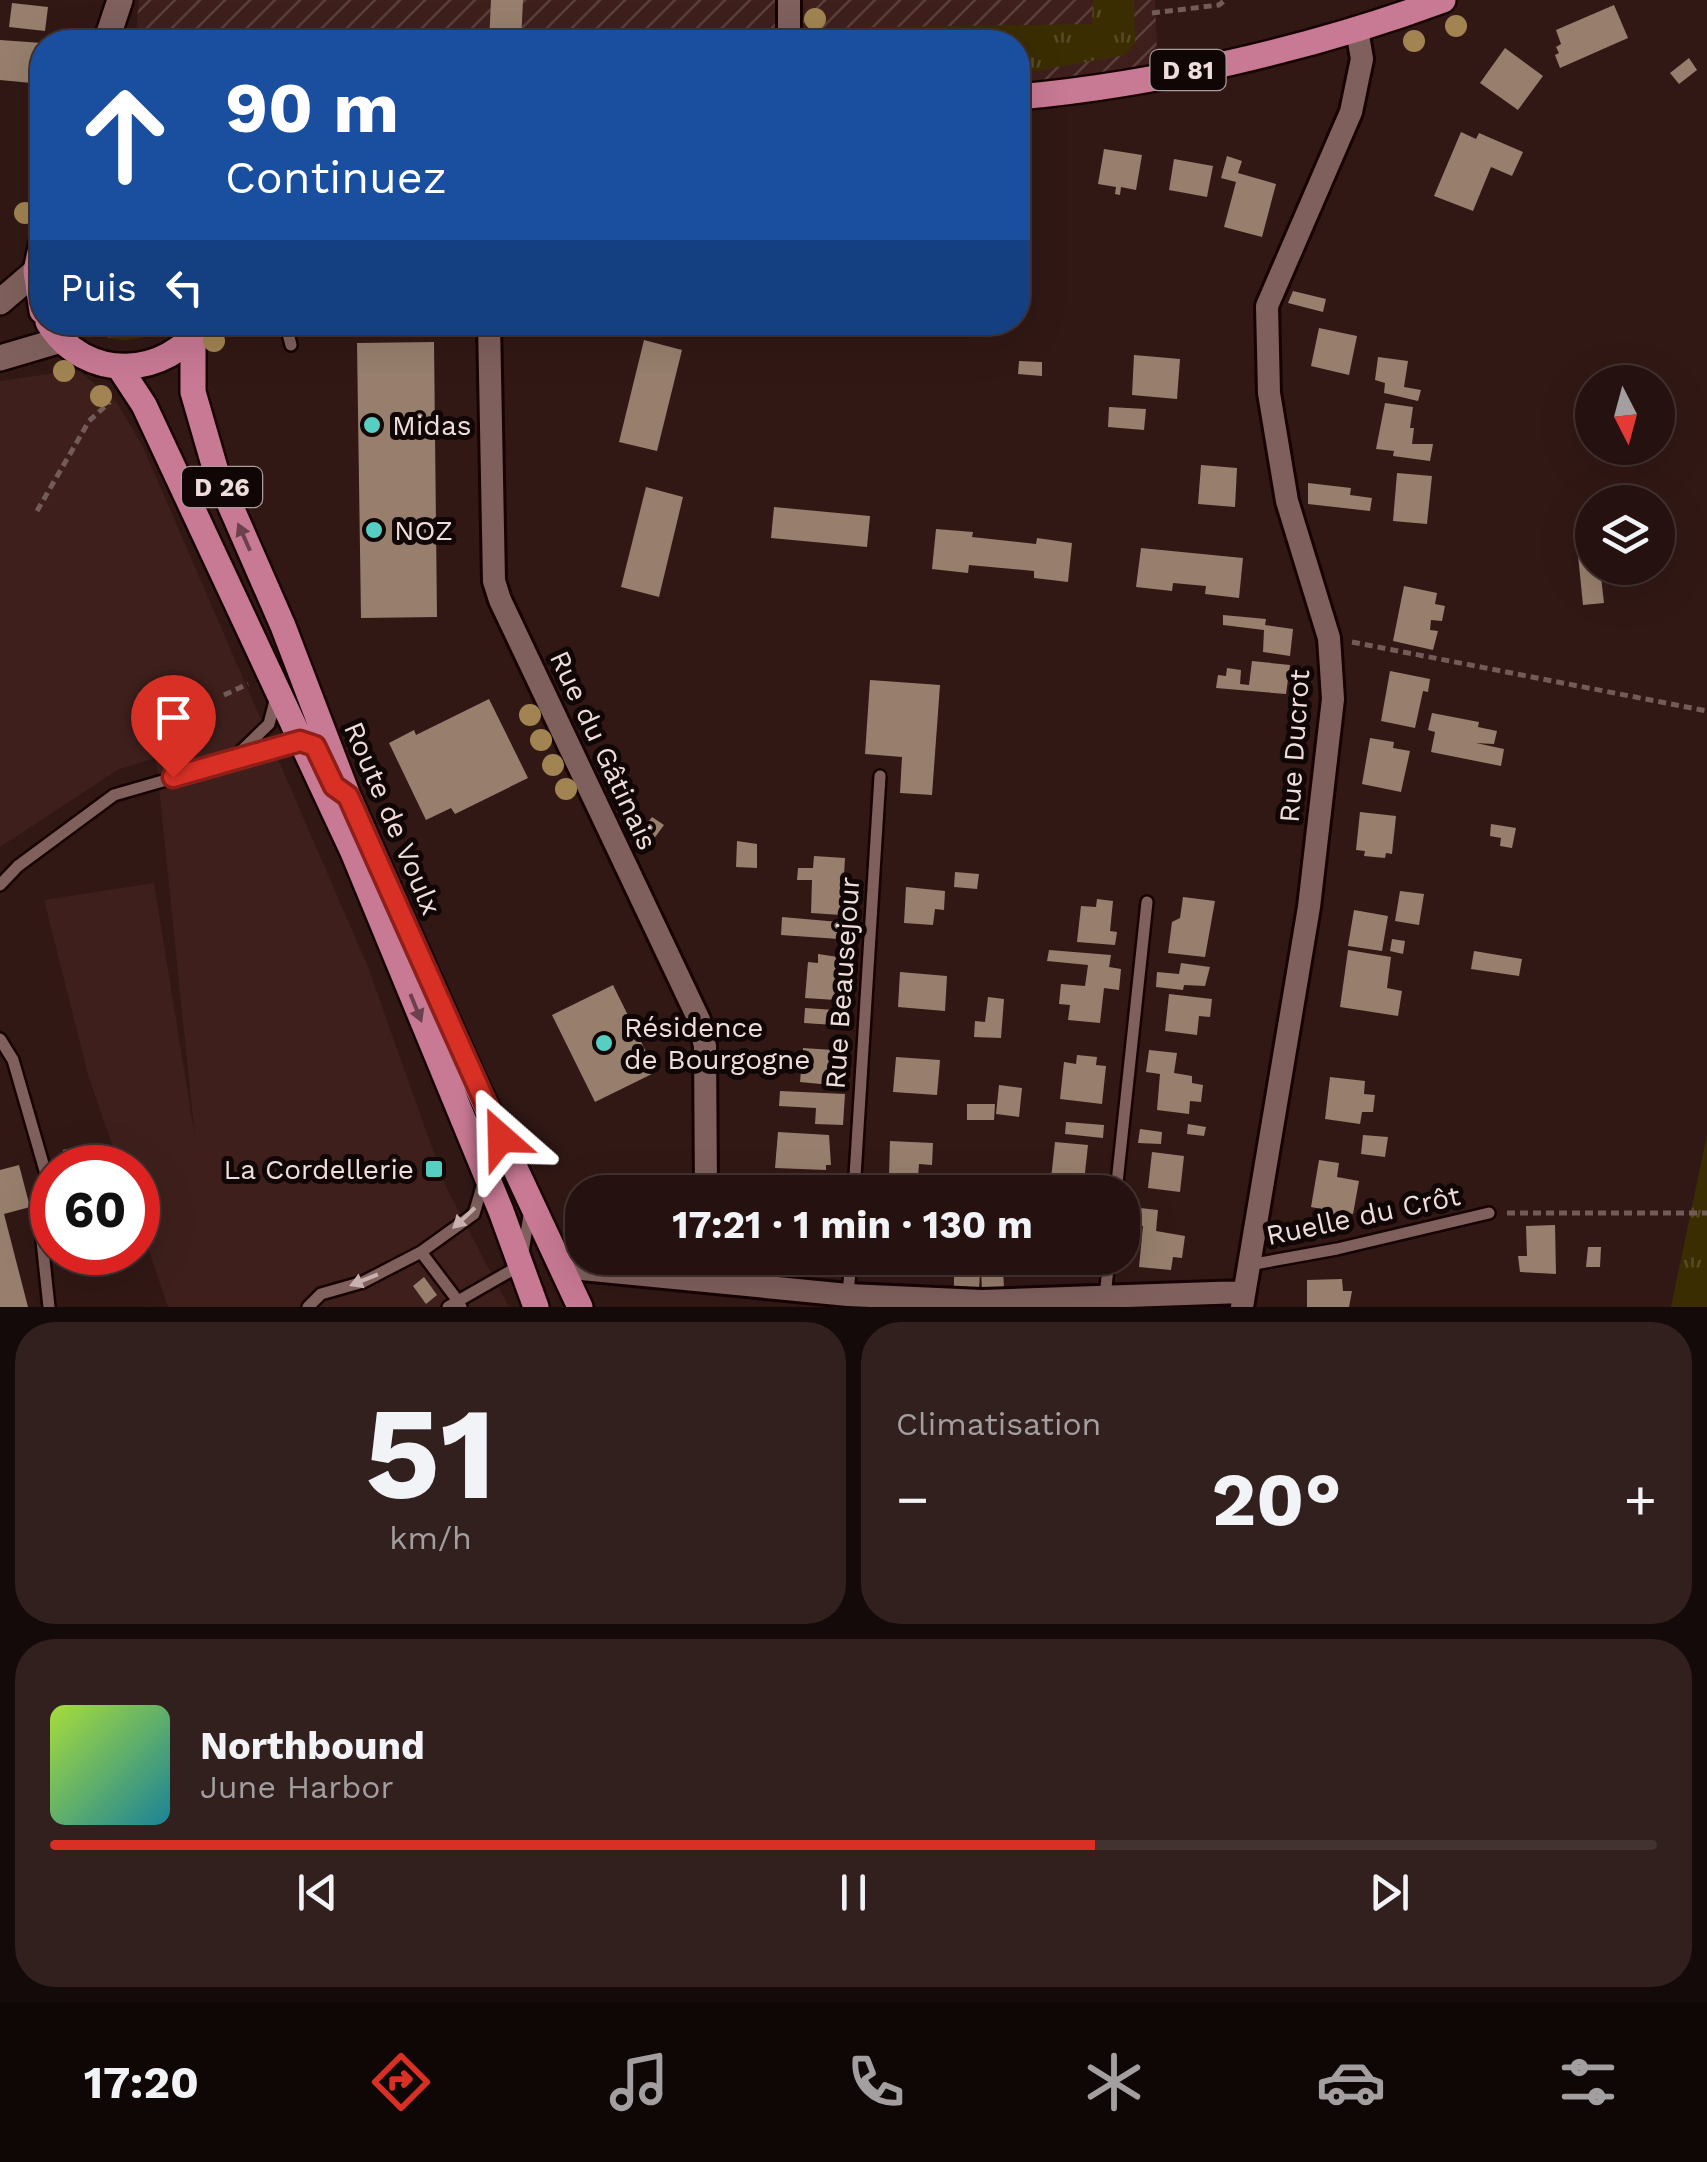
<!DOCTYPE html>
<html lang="fr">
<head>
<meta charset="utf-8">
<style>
	:root { --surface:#251210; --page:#31201e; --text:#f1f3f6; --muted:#a39e9f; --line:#423230; --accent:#d93025 }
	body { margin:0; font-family:"Work Sans",sans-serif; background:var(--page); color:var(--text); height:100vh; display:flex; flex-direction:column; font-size:38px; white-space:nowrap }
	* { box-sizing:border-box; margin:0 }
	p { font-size:32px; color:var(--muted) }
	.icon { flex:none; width:55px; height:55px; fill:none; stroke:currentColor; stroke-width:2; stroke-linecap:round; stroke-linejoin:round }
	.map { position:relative; height:1307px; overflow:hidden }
	.details { display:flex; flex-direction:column; gap:15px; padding:15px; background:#140a09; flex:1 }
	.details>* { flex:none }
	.hud { position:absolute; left:30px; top:30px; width:1000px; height:305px; border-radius:40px; box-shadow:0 10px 40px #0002,0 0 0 2px var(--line); background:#1a4fa0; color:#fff; overflow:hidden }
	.needle { width:65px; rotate:174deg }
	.tools { position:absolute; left:1575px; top:365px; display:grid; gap:20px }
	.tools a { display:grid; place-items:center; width:100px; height:100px; border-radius:50%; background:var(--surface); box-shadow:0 10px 40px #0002,0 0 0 2px var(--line); font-size:50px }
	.speed { position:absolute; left:30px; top:1145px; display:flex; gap:20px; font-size:50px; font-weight:700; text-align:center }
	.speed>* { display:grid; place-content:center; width:130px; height:130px; border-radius:50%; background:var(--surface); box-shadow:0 10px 40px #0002,0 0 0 2px var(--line); line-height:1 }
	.speed .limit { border:15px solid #d22; background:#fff; color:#111 }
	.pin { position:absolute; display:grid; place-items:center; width:85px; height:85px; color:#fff; margin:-102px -42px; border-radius:50% 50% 50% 0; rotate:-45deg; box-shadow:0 0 10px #0007 }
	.pin .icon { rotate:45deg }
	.me { position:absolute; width:110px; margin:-55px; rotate:335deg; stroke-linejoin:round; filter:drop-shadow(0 0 8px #0008) }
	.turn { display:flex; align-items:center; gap:35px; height:210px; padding:0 30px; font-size:45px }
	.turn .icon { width:130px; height:130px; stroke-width:2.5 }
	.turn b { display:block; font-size:70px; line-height:85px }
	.then { display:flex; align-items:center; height:95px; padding:0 30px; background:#0003; gap:20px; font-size:38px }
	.big { font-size:75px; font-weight:700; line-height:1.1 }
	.details .tile { flex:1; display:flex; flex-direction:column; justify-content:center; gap:15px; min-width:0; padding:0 35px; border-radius:40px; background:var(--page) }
	.details .dial { align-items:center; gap:0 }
	.dial b { font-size:130px; line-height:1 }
	.song { display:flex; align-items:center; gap:30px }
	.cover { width:120px; height:120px; border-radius:15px; background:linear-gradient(135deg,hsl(80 70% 55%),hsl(190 70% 35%)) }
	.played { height:10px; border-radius:5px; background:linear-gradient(90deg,var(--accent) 65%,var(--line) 65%) }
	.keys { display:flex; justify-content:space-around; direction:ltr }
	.heat { display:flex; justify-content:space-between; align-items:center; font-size:55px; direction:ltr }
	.details .tiles { flex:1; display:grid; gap:15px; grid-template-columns:1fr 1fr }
	.tile:last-child { grid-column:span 2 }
	.trip { position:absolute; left:565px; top:1175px; width:575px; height:100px; border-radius:40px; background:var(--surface); box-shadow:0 10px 40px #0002,0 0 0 2px var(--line); font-weight:700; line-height:100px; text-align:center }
	.dock { display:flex; height:160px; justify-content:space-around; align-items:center; background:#0f0706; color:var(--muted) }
	.dock .icon { width:70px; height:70px }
	.dock .current { color:var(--accent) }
	.dock b { font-size:45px; color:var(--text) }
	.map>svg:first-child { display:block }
</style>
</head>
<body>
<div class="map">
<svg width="1707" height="1307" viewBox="0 0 1707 1307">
	<defs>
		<pattern id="industrial-furrows" width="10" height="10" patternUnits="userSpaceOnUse" patternTransform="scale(2.5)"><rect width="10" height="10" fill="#3e1f1c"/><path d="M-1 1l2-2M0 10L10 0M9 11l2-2" fill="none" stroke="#5a3f3c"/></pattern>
		<pattern id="grass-tufts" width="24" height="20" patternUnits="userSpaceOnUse" patternTransform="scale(2.5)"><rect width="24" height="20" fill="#3a2d02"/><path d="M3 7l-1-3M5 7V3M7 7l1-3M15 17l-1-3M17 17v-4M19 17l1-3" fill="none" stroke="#574b26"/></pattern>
	</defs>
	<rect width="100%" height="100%" fill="#311815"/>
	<!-- built -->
	<path fill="#3e1f1c" d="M78,370L117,403L143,447L368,967L446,1187L509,1307H168L138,1219V1168L120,1167L88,1075L44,900L154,883L195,1138L156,758L119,769L0,847V381Z"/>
	<!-- industrial -->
	<path fill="url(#industrial-furrows)" d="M139,0H1155L1158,82L1018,100V42H135Z"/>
	<!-- grass -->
	<path fill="url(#grass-tufts)" d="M1093,0H1134L1135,43L1125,55L1018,74V42H825L824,28L1092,24Z
		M80,323H169C140,346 109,345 80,323Z
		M1707,1135V1307H1671Z"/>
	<!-- building -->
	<path fill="#987f6d" d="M491,0H523L521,42H489Z
		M12,3L48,7L45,31L9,27Z
		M1614,5L1628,38L1560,68L1555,55L1559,53L1556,47L1561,44L1556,30Z
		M0,40L42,43V84L0,80Z
		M1505,48L1543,76L1518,110L1480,83Z
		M1689,58L1697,70L1679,84L1670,73Z
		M1461,132L1476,139L1479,133L1523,152L1512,176L1491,167L1473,211L1434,196Z
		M1104,149L1142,155L1136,190L1121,187L1120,195L1115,194L1116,187L1098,184Z
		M1227,156L1242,161L1238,173L1276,184L1262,237L1224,227L1236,182L1221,178Z
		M1174,159L1213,166L1207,197L1169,190Z
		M1293,291L1326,299L1323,312L1288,303Z
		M930,322H981L980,332L930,330Z
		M1319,328L1357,336L1349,375L1311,366Z
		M644,340L682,350L657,451L619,442Z
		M434,342L437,617L361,618L357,343Z
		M1134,355L1180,359L1177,399L1132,395Z
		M1378,357L1408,361L1404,387L1421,390L1418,401L1384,393L1385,383L1375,380Z
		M1019,361L1042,362V376L1018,374Z
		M1385,403L1413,407L1410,428H1414L1412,444H1433L1430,461L1393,456L1394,451L1376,449Z
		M1109,407L1146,409L1144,430L1108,427Z
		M1201,465L1237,468L1235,507L1198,504Z
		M1397,473L1432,476L1427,524L1393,521Z
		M1308,483L1351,488L1350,495L1372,498L1370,511L1308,504Z
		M646,487L683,497L659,597L621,587Z
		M774,507L870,516L867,547L771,538Z
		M936,529L973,532L972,537L1036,544L1037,538L1072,543L1068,582L1034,578V571L969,565L968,573L932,569Z
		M1141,548L1243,558L1239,598L1205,594L1206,586L1173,583L1172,591L1136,587Z
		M1592,554V568H1600L1604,603L1583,605L1578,555Z
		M1404,586L1437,593L1435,604L1445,606L1442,621L1431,620L1430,630L1438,631L1433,650L1393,641Z
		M1223,615L1266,619L1265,625L1293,629L1290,656L1263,652L1264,630L1223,625Z
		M1252,661L1290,665L1286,694L1216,688L1218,675L1226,676L1227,668L1241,670L1240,684L1249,685Z
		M1390,671L1430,679L1428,692L1423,691L1415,728L1381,721Z
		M870,680L940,685L932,795L900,793L902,757L865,754Z
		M489,699L528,778L455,814L451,808L426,820L389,743L414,730L416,735Z
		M1432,713L1479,722L1478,727L1497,731L1494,744L1476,743L1504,749L1501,766L1431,752L1435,732L1428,730Z
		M1370,738L1394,742L1393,748L1410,751L1401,792L1362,784Z
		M1360,812L1396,816L1392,854L1386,853L1385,858L1364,856L1365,851L1356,850Z
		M652,817L664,825L653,840L641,832Z
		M1491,824L1516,828L1512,848L1500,846L1501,838L1490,836Z
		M737,841L757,844V868L736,867Z
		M814,856L845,858L843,893L849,894L848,911H842L841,915L811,913L812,880H797L798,868H813Z
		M955,872L979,874L977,889L954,887Z
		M906,887L945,891L944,910L935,909L933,925L904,923Z
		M1400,891L1424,894L1419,925L1395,921Z
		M1183,897L1215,901L1205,957L1168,953L1172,922L1180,918Z
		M1097,899L1113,901L1110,931L1117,932L1115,945L1077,942L1081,906L1096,907Z
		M1354,910L1388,916L1382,951L1348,946Z
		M782,917L839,922V939L781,935Z
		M1392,939L1405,941L1403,954L1390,951Z
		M1049,950L1111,955L1109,967L1121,969L1119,990L1104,988L1100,1023L1068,1020L1070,1005L1059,1004L1061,984L1085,986L1088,965L1047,961Z
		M1348,950L1391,957L1387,988L1402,991L1398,1016L1340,1007Z
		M1474,951L1522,959L1519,976L1471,969Z
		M818,954L838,957L836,1000L805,998L808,962L818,963Z
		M1181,963L1210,967L1205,986L1184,985L1183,990L1156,987L1157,972L1179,974Z
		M900,972L947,976L945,1011L898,1007Z
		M613,985L656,1072L595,1102L552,1015Z
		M1169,994L1212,999L1210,1017L1199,1016L1197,1035L1165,1031Z
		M988,997L1004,999L1001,1038L974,1037L975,1021L985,1022Z
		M805,1008L835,1010L834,1025L804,1023Z
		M803,1048L833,1050L831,1085L800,1082Z
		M1149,1050L1177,1053L1174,1073L1192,1076V1083L1203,1085L1201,1102L1190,1101L1189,1114L1157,1110L1160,1074L1146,1072Z
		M1077,1055L1097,1057L1096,1065L1106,1066L1102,1104L1060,1099L1064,1062L1076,1064Z
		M896,1057L940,1060L937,1095L893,1092Z
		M1330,1077L1365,1081L1364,1094L1375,1095L1373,1112H1362L1360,1124L1325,1119Z
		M999,1085L1022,1088L1019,1117L996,1114Z
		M780,1091L845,1094L843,1125L815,1124L816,1108L779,1106Z
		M967,1104H995L994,1120H967Z
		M1066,1122L1104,1125L1103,1138L1065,1134Z
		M1188,1124L1206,1127L1204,1136L1187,1134Z
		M1140,1129L1162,1132L1161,1144L1138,1143Z
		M778,1132L829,1135L831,1165H826V1170L775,1168Z
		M1363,1135L1388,1137L1385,1157L1361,1154Z
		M890,1141L933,1143L932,1165L919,1164L918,1178L889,1177Z
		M1055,1142L1088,1145L1084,1182L1051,1179Z
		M84,1145L89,1168H67L63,1150Z
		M1152,1152L1184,1156L1180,1192L1148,1188Z
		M1319,1160L1339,1163L1337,1177L1359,1181L1353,1214L1337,1211L1335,1221L1320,1219L1322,1209L1311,1207Z
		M19,1165L30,1207L4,1214L28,1307H0V1170Z
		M962,1185L986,1187V1192H961Z
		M1131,1207L1158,1210L1156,1231L1185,1236L1182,1258L1173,1257L1171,1270L1139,1267L1143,1226L1130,1224Z
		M1555,1225L1556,1274L1520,1272L1518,1256H1527L1526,1226Z
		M1588,1247H1601L1600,1267H1586Z
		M883,1258H915L914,1267L882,1265Z
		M1003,1270L1004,1287L982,1288L981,1271Z
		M954,1273H980L979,1288H954Z
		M424,1277L437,1295L426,1304L413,1286Z
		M1342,1279L1343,1291H1352L1349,1307H1307V1280Z"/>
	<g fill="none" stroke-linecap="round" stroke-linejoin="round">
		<defs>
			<path id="service" d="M285,322L291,345
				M238,754L269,724L276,697
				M0,885L18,866L114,795L302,741
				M0,1039L13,1060L48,1181L42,1241L49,1307
				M854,1192L880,776
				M1116,1192L1147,902
				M421,1252L458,1301L448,1307
				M1249,1265L1337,1249L1489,1213
				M848,1295L851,1258
				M1105,1297L1109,1258
				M308,1307L321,1294L363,1282L421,1252L474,1214L483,1183
				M461,1307L458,1301L521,1265L530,1209"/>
			<path id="minor" d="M789,0V42
				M489,322L494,581L500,600L699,1020L705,1046L706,1192
				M561,1267L848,1295L982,1301L1243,1292
				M1242,1307L1309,907L1333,699L1329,638L1287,501L1269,393L1267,306L1351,112L1362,59L1357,29"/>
			<path id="secondary" d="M106,42L120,0
				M0,302L36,271
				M0,358L61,340"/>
			<path id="primary" d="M1018,97C1154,85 1314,48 1443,0
				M42,243L36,271L42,311
				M48,322C85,383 167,379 204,322
				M193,339V392L217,475L283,626L348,796L471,1074L580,1307
				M119,367L144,405L353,852L501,1211L536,1307"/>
		</defs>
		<!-- service casing -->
		<use href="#service" stroke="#170303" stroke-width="16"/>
		<!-- minor casing -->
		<use href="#minor" stroke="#170303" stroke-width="28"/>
		<!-- secondary casing -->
		<use href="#secondary" stroke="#170303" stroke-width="30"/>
		<!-- primary casing -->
		<use href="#primary" stroke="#170303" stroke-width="30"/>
		<!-- path -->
		<path stroke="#725b59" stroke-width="5" stroke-dasharray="8 5" stroke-linecap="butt" d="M1152,13L1219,5L1225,0
			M31,219L42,195
			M37,511L89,421L110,402
			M1352,642L1707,711
			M224,695L248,684
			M1507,1213H1707"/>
		<!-- service -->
		<use href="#service" stroke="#7f605d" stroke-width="11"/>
		<!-- minor -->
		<use href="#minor" stroke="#7f605d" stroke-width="22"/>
		<!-- secondary -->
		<use href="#secondary" stroke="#7f605d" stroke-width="25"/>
		<!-- primary -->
		<use href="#primary" stroke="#c87994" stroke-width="25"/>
	</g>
	<!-- trees -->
	<g fill="#a18452">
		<circle cx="815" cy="19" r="11"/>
		<circle cx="1456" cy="26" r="11"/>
		<circle cx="1414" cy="41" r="11"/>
		<circle cx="25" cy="213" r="11"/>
		<circle cx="214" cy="341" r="11"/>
		<circle cx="64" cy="371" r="11"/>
		<circle cx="101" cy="396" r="11"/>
		<circle cx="530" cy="715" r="11"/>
		<circle cx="541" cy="740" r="11"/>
		<circle cx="553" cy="765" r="11"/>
		<circle cx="566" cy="789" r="11"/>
	</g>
	<!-- one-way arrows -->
	<defs><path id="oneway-solid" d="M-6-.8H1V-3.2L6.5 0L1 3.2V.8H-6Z" transform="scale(2.5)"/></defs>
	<g fill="#6c404d">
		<use href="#oneway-solid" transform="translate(244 537) rotate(-114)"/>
		<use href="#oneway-solid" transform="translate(416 1008) rotate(68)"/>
	</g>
	<g fill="#c8b1af">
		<use href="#oneway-solid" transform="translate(464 1218) rotate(137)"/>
		<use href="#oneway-solid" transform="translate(364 1280) rotate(158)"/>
	</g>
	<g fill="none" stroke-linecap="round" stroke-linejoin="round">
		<defs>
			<path id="route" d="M173,777L300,741L315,746L334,786L348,796L501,1138"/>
		</defs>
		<!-- route casing -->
		<use href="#route" stroke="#8d1f18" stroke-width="25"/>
		<!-- route -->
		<use href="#route" stroke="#d93025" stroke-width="18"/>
	</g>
	<!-- markers -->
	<g fill="#57cec2" stroke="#110606" stroke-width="4">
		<circle cx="372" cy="425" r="10"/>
		<circle cx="374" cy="530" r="10"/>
		<circle cx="604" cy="1043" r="10"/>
		<rect x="424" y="1159" width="20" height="20" rx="5"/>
	</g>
	<g text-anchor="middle" stroke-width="10" stroke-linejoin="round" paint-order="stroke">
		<!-- shield labels -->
		<g fill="#110606" stroke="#ac9c9b" stroke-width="2.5">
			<rect x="1150.5" y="50" width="75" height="40" rx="8"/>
			<rect x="182" y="467" width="80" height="40" rx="8"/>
		</g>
		<g font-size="25" font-weight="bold" fill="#efdddb">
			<text x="1188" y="79">D 81</text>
			<text x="222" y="496">D 26</text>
		</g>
		<!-- poi labels -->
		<g font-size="28" fill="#efdddb" stroke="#110606" text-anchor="start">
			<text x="392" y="435">Midas</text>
			<text x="394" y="540">NOZ</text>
			<text x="624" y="1037">Résidence<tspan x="624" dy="32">de Bourgogne</tspan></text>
			<text x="414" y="1179" text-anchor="end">La Cordellerie</text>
		</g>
		<!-- street labels -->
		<g font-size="28" fill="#efdddb" stroke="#110606">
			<text transform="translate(1294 746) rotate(-86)" y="10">Rue Ducrot</text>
			<text transform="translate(604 750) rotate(65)" y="10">Rue du Gâtinais</text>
			<text transform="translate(393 818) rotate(67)" y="10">Route de Voulx</text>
			<text transform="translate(842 983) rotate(-86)" y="10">Rue Beausejour</text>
			<text transform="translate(1363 1215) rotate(-12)" y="10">Ruelle du Crôt</text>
		</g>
	</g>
</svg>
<div class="tools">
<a><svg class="needle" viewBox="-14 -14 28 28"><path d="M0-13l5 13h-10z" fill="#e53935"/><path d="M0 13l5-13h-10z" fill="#a39e9f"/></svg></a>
<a><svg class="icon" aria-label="layers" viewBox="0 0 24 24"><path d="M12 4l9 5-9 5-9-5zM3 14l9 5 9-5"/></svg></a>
</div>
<div class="speed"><div class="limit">60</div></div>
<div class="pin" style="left:173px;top:777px;background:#d93025"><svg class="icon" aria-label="arrive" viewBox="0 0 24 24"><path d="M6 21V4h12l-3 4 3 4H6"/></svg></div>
<svg class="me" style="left:501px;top:1138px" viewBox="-20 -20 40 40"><path d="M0-17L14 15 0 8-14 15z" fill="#d93025" stroke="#fff" stroke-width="4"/></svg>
<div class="trip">17:21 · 1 min · 130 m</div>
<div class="hud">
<div class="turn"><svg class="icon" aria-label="ahead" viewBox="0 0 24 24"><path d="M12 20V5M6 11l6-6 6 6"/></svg><div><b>90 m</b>Continuez</div></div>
<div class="then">Puis<svg class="icon" aria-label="left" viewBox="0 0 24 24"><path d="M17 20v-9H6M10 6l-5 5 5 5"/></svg></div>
</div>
</div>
<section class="details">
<div class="tiles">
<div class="tile dial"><b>51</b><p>km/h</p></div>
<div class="tile"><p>Climatisation</p>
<div class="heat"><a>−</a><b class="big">20°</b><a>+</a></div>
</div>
<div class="tile">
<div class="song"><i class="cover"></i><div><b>Northbound</b><p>June Harbor</p></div></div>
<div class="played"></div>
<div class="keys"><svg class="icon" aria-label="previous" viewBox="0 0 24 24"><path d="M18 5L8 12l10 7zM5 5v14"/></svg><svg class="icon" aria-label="pause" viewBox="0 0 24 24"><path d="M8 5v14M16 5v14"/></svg><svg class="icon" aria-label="next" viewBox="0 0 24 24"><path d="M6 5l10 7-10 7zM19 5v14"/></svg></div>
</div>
</div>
</section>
<nav class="dock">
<b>17:20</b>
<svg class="icon current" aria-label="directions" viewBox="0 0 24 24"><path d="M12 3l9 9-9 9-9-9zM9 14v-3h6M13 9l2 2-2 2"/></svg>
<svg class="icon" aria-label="music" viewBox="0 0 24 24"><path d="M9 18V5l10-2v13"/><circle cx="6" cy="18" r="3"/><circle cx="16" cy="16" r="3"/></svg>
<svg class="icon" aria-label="phone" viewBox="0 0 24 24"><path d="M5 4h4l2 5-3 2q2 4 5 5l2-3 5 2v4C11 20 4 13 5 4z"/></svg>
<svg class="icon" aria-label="climate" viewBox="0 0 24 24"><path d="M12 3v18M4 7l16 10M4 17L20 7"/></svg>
<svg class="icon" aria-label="car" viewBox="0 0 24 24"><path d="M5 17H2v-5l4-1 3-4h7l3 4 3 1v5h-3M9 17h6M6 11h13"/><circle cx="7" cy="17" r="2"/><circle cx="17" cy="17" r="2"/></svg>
<svg class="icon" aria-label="filters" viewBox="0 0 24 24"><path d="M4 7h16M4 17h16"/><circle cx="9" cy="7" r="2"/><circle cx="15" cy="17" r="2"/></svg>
</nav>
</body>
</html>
